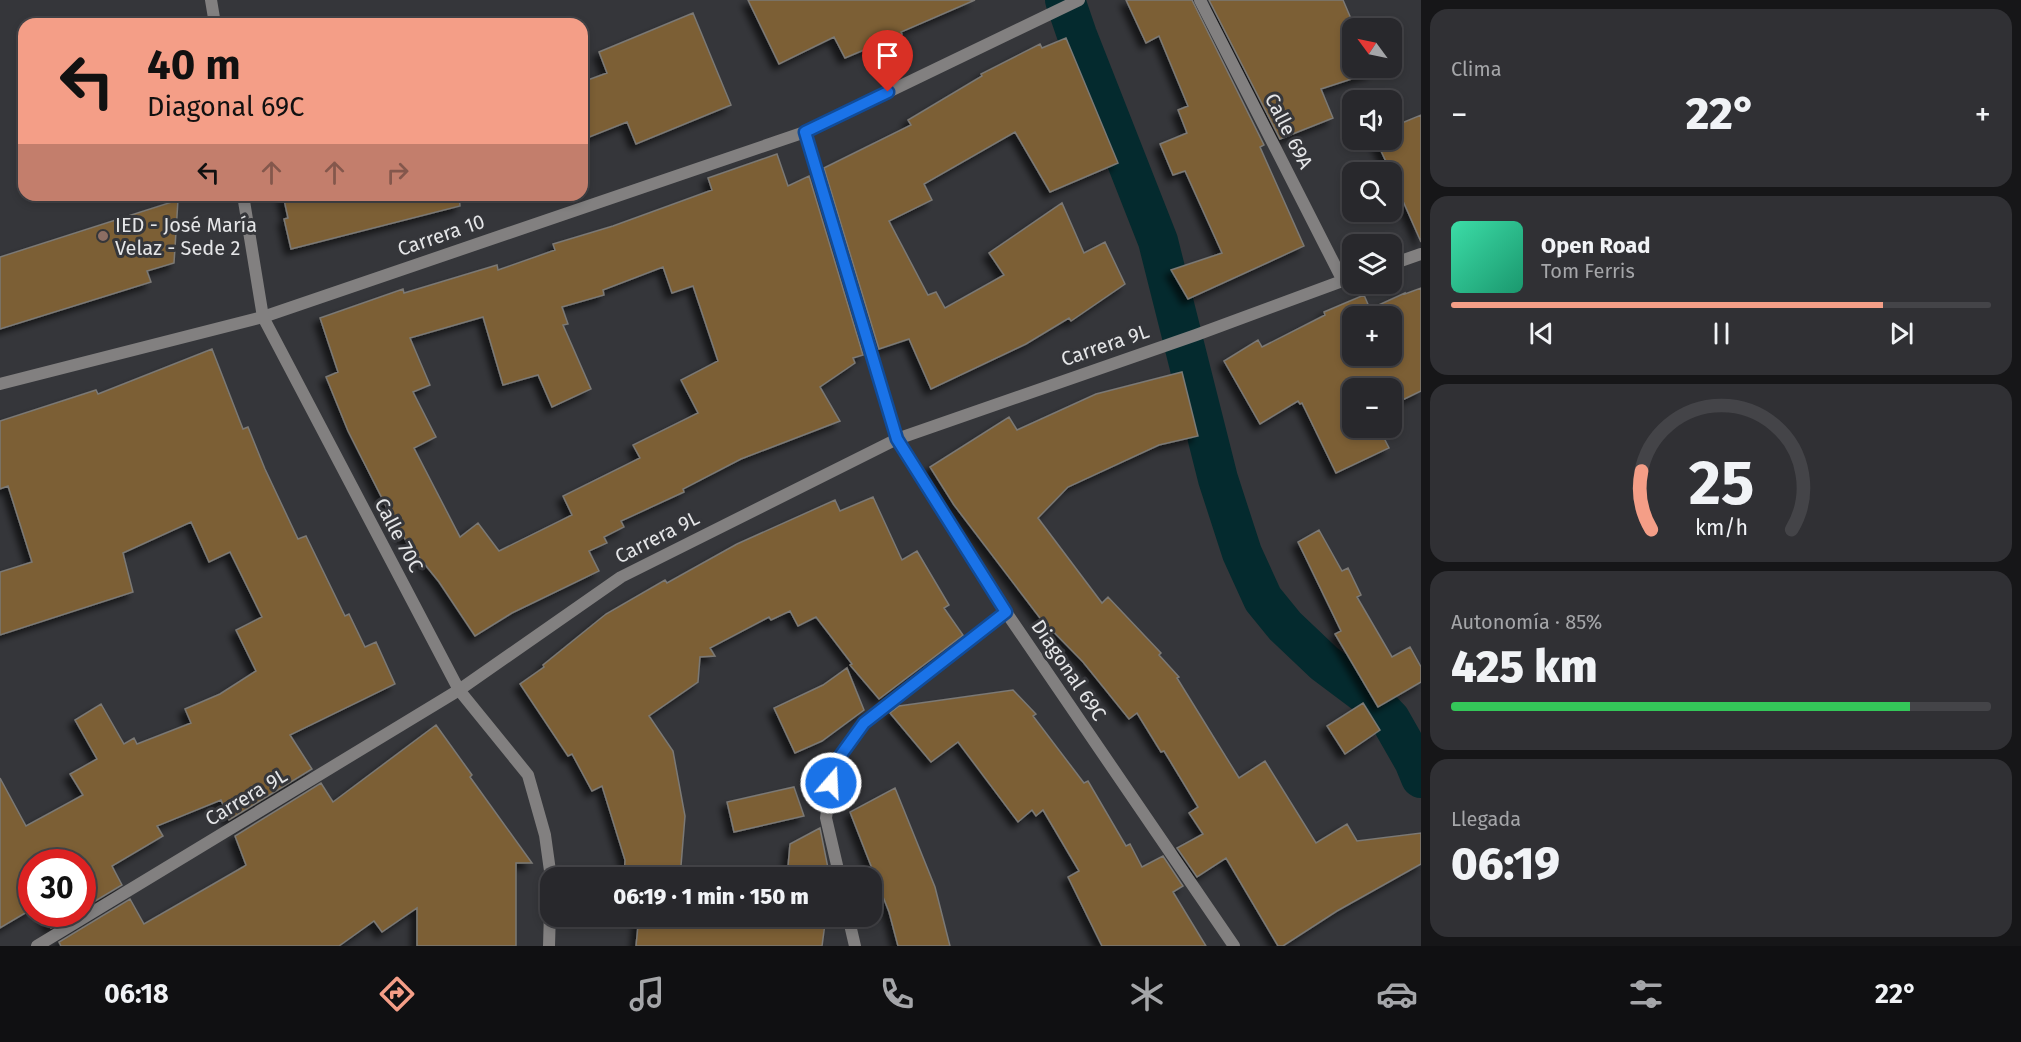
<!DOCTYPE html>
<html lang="es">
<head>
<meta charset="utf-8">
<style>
	:root { --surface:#28282c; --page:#303034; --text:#f1f3f6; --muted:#a5a6a9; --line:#444448; --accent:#f49e87 }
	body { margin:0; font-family:"Fira Sans",sans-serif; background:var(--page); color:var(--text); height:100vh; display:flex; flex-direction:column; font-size:22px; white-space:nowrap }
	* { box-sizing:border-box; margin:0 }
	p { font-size:20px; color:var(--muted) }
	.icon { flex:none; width:33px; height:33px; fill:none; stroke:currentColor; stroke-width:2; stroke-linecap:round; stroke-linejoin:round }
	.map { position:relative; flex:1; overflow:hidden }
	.panel { display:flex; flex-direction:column; gap:9px; padding:9px; background:#161618; width:600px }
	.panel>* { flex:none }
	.top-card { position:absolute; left:18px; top:18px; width:570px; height:183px; border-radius:18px; box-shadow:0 3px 9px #0003,0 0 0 2px var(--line); background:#f49e87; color:#111; overflow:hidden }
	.needle { width:39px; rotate:303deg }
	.buttons { position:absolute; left:1342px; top:18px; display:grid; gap:12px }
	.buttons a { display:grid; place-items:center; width:60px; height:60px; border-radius:12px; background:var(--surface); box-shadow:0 3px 9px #0003,0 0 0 2px var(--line); font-size:30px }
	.speed { position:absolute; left:18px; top:849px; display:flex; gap:12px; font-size:30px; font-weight:700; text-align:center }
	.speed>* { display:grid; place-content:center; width:78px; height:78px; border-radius:50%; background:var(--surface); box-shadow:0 3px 9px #0003,0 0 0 2px var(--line); line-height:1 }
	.speed .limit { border:9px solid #d22; background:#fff; color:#111 }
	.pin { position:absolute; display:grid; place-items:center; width:51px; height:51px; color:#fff; margin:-62px -26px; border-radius:50% 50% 50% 0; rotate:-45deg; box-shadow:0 0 6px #0007 }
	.pin .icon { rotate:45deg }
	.me { position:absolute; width:66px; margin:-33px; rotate:19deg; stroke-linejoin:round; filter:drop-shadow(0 0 4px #0008) }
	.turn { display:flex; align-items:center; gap:21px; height:126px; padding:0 30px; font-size:27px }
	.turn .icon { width:78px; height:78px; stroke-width:2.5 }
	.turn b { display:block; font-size:42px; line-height:51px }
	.lanes { display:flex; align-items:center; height:57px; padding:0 30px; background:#0003; justify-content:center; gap:30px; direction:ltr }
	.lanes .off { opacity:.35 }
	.big { font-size:45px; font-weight:800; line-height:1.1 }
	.panel .widget { flex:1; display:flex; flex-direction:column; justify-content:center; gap:9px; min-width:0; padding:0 21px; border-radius:18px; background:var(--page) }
	.panel .dial { align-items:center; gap:0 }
	.dial svg { height:156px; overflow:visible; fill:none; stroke:var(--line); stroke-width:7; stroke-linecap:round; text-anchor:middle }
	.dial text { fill:var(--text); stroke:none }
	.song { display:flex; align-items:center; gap:18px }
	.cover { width:72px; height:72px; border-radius:9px; background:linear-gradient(135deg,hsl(160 70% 55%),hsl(160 70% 35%)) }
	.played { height:6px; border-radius:3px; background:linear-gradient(90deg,var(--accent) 80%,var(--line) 80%) }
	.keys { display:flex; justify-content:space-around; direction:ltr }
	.heat { display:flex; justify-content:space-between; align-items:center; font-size:33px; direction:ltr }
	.charge { height:9px; border-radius:4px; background:linear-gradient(90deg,#34c759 85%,var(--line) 0) }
	.trip { position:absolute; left:540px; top:867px; width:342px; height:60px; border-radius:18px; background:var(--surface); box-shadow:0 3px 9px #0003,0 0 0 2px var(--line); font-weight:800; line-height:60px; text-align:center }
	.dock { display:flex; height:96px; justify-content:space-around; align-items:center; background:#101012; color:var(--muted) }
	.dock .icon { width:42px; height:42px }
	.dock .current { color:var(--accent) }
	.dock b { font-size:27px; color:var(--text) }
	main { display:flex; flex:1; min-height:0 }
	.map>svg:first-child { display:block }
</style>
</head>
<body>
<main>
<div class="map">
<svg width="1421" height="946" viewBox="0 0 1421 946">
	<defs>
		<filter id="shadow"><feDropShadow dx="-5.5" dy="5.5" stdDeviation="3" flood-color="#0009"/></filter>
	</defs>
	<rect width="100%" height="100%" fill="#35363a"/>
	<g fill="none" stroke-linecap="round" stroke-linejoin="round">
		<!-- canal -->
		<path stroke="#042a2e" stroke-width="40" d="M1065,0L1077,35L1158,241L1218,479L1242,553L1263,599L1285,626L1324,663L1368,696L1390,719L1414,761L1421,778"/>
	</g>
	<!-- building -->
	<path fill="#7b5f36" stroke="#7b7975" stroke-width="1.5" fill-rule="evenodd" filter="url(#shadow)" d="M748,0H975L901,32L902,34L845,58L834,37L779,64Z
		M1126,0H1192L1264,145L1260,147L1304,246L1188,299L1171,270L1222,253L1185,171L1173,175L1160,144L1187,133L1178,110L1188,106L1159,36L1146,43Z
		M1209,0H1343L1355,28H1353V68H1371L1373,72L1321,89L1333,118L1280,139Z
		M693,13L731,105L636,144L627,122L582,140V82L607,73L599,52Z
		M1066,38L1118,163L1050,192L1015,132L924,184L932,200L889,221L928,295L936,292L945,308L1004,275L989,253L1062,203L1084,253L1105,242L1125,284L1071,321L1069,318L1026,344L931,389L909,339L879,349L824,168L911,125L908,120L982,76L981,74L1040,44L1042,48Z
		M1421,115V242L1399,192L1392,195V172H1371L1387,164L1376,140H1392V127Z
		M777,154L788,186L809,176L863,355L853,358L855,363L820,387L840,421L741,459L683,489L684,492L621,521L624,527L604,537L607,543L589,551L599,571L512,613L475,636L439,582L418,556L416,557L392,518L348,431L326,377L338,372L320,318L403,289L404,293L497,265L498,270L555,250L553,244L613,226L712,190L708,178ZM663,267L672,293L693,286L718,361L681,380L698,413L633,445L640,458L563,496L572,515L499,551L478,523L460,537L414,448L436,437L413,392L430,385L410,338L483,317L503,385L538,375L552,407L591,389L563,325L568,324L562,307L604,295L603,290Z
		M283,195H459L460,206L291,249L284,219L288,218Z
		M178,200L174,263L147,271L151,282L0,329V257Z
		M1421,288V391L1392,405V388H1353V428H1379L1389,448L1336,473L1302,403L1300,404L1298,401L1260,424L1224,361L1258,340L1262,347L1325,315L1324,312L1364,295L1370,309L1405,293V294ZM1353,316H1392V356H1353Z
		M212,349L243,429L248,427L265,469L298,539L306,536L345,616L349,614L365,647L376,642L395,684L290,735L312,769L229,820L221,800L157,826L163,836L112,866L122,885L82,909V862H32V909L0,928V778L26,826L83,795L70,774L97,759L75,720L101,704L124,744L134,738L137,744L191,723L185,709L220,694L256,671L236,630L262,617L230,552L209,562L191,522L123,553L133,592L0,635V572L32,562L8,486L0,489V421L96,390L98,394Z
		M1182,372L1198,436L1159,445L1068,487L1038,518L1102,603L1108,597L1161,653L1159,655L1179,677L1177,678L1239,778L1265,761L1316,843L1347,824L1357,841L1421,833V864L1337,911L1283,946H1278L1226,858L1197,877L1177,848L1203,834L1189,813L1198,807L1164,751L1161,752L1137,713L1129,719L1083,662L1040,618L954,505L930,467L1009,417L1017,430L1096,394Z
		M873,497L902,560L917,551L949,605L944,608L963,635L879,699L850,665L852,664L816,617L798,626L790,611L771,620L769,617L710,648L715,656L700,657L698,682L649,716L673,751L685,816L680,878H624L625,860L602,786L592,791L572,754L568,756L520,684L544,667L543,665L606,614L665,580L667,583L737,544L835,500L840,511Z
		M1319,530L1342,571L1348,568L1361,595L1357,597L1392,657L1410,647L1421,667V682L1378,707L1335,634L1341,631L1298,542Z
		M847,668L864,710L822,741L795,753L774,708L823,685Z
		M1013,690L1036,714L1033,716L1084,783L1088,781L1126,846L1130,844L1142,867L1163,856L1183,886L1173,892L1206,946H1102L1068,877L1079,871L1043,810L1036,816L1032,810L1018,822L958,742L931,762L890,713L899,706Z
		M1363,703L1380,730L1345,754L1327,726Z
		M436,725L472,775L470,777L532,863H516V946H417V908L382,932L374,921L339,946H61L59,942L130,899L144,924L243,867L246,865L235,836L321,783L333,802Z
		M794,787L804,816L734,832L727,802Z
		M895,788L935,887L950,946H898L889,912L850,812Z
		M820,828L830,878H787L790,844Z
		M43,914H75L51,928Z
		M639,916H826L822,946H636Z"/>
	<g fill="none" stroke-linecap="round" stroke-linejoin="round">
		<!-- service -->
		<path stroke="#828080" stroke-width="12" d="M1200,0L1343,281"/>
		<!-- minor -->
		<path stroke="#828080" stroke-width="12" d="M805,132L897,439L1006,612L1234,946
			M1392,264L1421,254
			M0,384L263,317L805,132L1079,0
			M840,878L826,818L833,766L864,723L1006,612
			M848,916L855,946
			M37,946L459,690L621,577L897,439L1196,335L1353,277"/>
		<!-- tertiary -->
		<path stroke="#828080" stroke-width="12" d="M211,0L215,24
			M243,195L263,317L459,690L528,775L545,835L551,878
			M549,946L550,911"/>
	</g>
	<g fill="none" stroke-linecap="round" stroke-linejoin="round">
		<defs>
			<path id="route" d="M831,783L833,766L864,723L1006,612L897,439L805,132L888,92"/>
		</defs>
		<!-- route casing -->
		<use href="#route" stroke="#114b97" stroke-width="15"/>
		<!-- route -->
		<use href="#route" stroke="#1a73e8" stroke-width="10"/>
	</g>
	<!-- markers -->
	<circle fill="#8d6e63" stroke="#35363a" stroke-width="2" cx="103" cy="236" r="6"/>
	<g text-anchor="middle" stroke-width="6" stroke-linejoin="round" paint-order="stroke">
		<!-- street labels -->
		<g font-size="20" fill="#e5e6e8" stroke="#35363a">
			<text transform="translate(1289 131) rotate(63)" y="7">Calle 69A</text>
			<text transform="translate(441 235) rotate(-19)" y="7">Carrera 10</text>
			<text transform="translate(1105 345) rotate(-19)" y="7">Carrera 9L</text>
			<text transform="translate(399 535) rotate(62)" y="7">Calle 70C</text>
			<text transform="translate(657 537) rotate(-27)" y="7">Carrera 9L</text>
			<text transform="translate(1069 670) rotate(56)" y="7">Diagonal 69C</text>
			<text transform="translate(246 797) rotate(-31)" y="7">Carrera 9L</text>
		</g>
		<!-- poi labels -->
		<g font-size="20" fill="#e5e6e8" stroke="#35363a" text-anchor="start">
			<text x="115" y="232">IED - José María<tspan x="115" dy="23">Velaz - Sede 2</tspan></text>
		</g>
	</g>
</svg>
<div class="buttons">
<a><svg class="needle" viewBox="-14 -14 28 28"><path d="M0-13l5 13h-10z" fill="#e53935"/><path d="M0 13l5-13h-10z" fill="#a5a6a9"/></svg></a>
<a><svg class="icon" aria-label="sound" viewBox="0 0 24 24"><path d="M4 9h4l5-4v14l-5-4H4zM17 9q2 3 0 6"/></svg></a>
<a><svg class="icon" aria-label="search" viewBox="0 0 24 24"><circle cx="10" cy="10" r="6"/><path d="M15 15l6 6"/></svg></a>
<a><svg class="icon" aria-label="layers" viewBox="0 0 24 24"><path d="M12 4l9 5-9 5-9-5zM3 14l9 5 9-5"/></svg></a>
<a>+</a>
<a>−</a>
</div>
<div class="speed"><div class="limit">30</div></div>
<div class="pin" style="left:888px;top:92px;background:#d93025"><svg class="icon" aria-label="arrive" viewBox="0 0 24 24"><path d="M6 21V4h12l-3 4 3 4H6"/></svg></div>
<svg class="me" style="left:831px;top:783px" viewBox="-20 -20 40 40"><circle r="17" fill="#1a73e8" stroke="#fff" stroke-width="3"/><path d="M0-11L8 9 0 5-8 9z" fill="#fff"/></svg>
<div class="trip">06:19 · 1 min · 150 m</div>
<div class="top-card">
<div class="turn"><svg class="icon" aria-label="left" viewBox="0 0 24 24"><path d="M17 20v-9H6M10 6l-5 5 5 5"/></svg><div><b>40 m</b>Diagonal 69C</div></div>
<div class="lanes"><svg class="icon" aria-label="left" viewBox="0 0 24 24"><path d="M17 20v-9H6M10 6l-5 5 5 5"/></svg><svg class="icon off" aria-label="ahead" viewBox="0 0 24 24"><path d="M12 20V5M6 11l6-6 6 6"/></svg><svg class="icon off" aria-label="ahead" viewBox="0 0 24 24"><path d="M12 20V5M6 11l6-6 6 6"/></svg><svg class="icon off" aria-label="right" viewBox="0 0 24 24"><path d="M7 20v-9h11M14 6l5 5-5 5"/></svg></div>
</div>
</div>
<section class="panel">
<div class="widget"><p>Clima</p>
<div class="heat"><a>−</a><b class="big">22°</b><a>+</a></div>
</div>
<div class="widget">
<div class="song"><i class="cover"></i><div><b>Open Road</b><p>Tom Ferris</p></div></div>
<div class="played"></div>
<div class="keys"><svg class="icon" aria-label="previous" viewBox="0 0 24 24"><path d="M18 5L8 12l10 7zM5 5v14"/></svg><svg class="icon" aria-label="pause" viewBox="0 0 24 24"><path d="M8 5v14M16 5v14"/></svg><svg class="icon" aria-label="next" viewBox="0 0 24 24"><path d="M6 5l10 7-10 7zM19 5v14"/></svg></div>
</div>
<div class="widget dial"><svg viewBox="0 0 100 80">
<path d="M14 69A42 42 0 1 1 86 69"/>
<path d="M14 69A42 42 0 0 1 9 39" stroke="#f49e87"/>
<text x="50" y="56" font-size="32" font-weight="700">25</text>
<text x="50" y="72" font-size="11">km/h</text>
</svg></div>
<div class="widget"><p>Autonomía · 85%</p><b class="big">425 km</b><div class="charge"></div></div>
<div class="widget"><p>Llegada</p><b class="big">06:19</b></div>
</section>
</main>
<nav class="dock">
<b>06:18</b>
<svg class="icon current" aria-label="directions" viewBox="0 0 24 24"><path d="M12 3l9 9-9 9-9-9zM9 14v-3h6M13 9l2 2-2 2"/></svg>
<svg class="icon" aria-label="music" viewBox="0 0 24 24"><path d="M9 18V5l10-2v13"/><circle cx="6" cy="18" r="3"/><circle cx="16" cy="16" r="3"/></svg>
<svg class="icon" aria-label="phone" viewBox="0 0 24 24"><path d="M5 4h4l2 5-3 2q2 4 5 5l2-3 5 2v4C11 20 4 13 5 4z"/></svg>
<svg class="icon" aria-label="climate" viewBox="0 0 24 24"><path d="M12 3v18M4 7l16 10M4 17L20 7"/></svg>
<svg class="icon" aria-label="car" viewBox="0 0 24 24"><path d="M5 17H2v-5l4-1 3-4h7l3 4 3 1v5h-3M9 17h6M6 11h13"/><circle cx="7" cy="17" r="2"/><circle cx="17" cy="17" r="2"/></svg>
<svg class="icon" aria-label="filters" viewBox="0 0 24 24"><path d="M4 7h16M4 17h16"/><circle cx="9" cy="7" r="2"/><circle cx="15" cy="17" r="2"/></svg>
<b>22°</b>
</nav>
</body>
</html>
